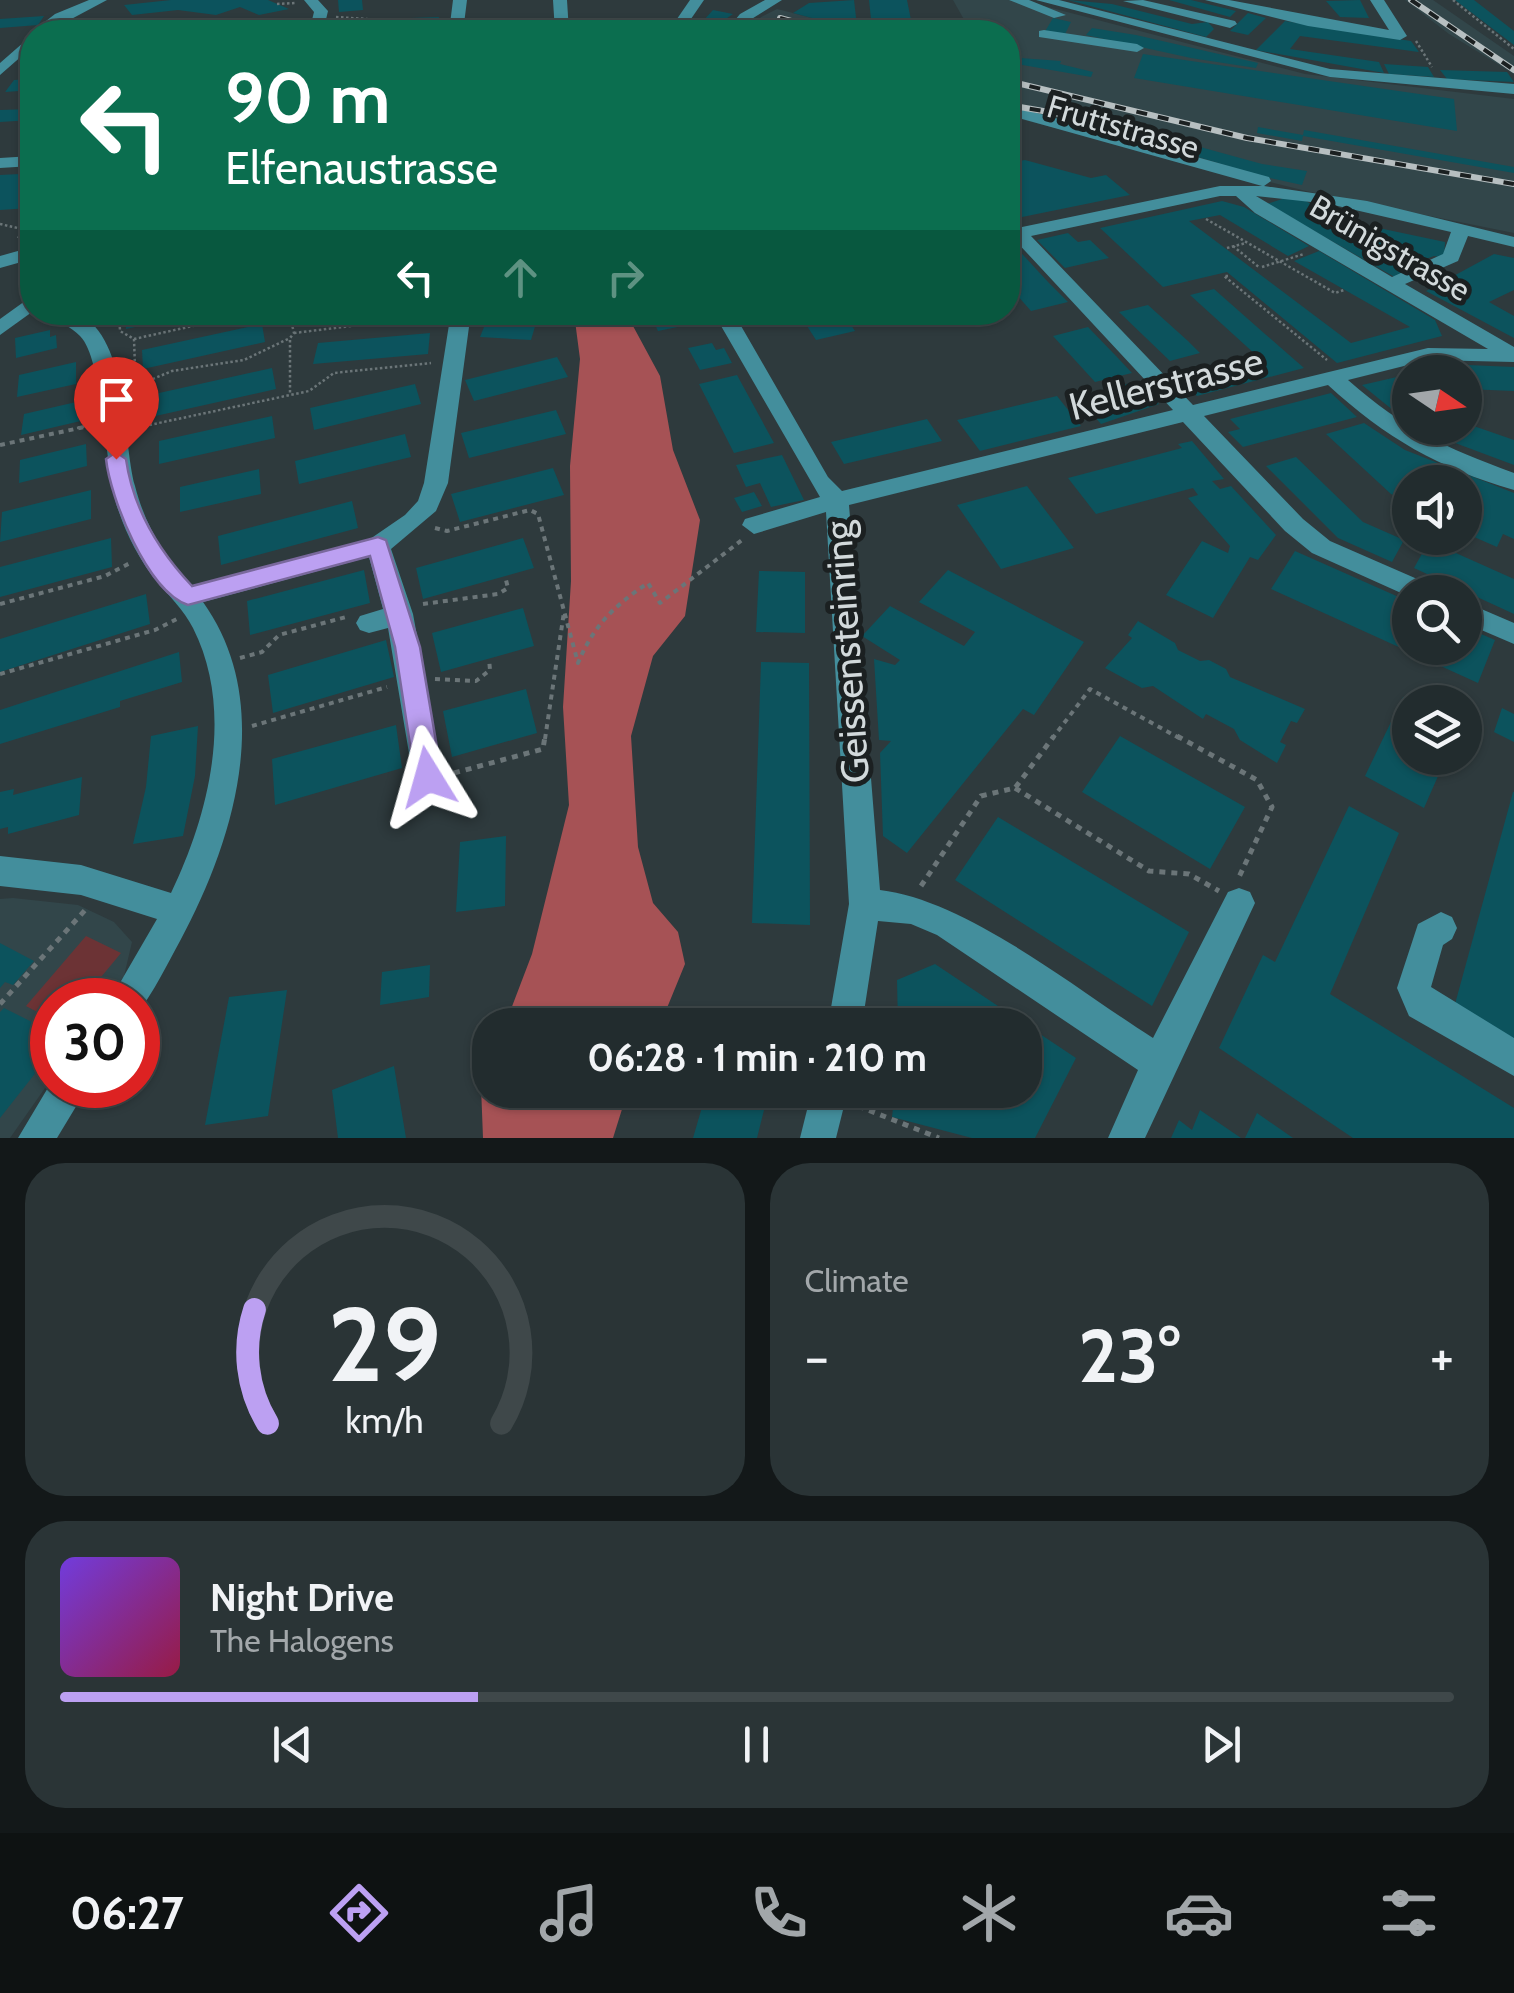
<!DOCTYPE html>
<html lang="en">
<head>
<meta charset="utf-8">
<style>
	:root { --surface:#222c2e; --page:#2a3436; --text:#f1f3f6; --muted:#a2a7aa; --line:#3f484a; --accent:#bca0f2 }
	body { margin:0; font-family:Cabin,sans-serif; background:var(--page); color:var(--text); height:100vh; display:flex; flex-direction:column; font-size:38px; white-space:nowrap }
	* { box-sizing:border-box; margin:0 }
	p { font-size:32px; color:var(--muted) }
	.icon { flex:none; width:55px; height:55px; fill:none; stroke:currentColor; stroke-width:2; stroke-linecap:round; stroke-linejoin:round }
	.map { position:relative; height:1138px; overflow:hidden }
	.side { display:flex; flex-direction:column; gap:25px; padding:25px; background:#131819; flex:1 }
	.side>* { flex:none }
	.guide { position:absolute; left:20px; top:20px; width:1000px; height:305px; border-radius:40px; box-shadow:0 2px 8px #0004,0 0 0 2px var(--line); background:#0b6e4f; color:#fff; overflow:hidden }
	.needle { width:65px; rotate:103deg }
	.fabs { position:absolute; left:1392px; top:355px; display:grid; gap:20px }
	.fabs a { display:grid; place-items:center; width:90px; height:90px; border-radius:50%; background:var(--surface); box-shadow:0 2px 8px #0004,0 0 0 2px var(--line); font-size:50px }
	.speed { position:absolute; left:30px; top:978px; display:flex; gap:20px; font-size:50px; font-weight:700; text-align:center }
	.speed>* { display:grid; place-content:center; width:130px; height:130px; border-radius:50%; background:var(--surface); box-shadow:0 2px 8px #0004,0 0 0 2px var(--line); line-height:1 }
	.speed .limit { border:15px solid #d22; background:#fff; color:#111 }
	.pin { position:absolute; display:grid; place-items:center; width:85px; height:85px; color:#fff; margin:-102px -42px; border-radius:50% 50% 50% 0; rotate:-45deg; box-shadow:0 0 10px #0007 }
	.pin .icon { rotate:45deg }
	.me { position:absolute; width:110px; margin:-55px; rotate:352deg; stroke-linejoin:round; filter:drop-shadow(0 0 8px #0008) }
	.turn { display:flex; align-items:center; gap:35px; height:210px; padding:0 40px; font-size:45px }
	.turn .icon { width:130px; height:130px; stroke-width:2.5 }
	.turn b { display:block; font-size:70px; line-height:85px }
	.lanes { display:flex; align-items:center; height:95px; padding:0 40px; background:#0003; justify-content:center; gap:50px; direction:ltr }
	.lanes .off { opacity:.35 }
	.big { font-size:75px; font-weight:700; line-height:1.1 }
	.side .card { flex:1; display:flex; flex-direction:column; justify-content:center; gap:15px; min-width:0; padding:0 35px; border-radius:40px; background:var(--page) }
	.side .dial { align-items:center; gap:0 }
	.dial svg { height:260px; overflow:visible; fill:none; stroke:var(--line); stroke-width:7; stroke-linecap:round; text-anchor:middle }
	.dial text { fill:var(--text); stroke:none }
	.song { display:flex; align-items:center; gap:30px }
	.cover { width:120px; height:120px; border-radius:15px; background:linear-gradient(135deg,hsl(260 70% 55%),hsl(340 70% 35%)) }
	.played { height:10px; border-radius:5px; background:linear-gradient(90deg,var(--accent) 30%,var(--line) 30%) }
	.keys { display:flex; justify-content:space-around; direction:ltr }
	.heat { display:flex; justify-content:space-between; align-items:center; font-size:55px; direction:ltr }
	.side .tiles { flex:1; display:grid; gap:25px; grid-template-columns:1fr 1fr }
	.card:last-child { grid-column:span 2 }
	.trip { position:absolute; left:472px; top:1008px; width:570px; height:100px; border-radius:40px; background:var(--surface); box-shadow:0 2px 8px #0004,0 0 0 2px var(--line); font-weight:700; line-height:100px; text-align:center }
	.menu { display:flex; height:160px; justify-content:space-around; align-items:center; background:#0e1212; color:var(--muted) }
	.menu .icon { width:70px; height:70px }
	.menu .on { color:var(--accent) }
	.menu b { font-size:45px; color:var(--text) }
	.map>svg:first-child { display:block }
</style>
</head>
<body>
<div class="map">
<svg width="1514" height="1138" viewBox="0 0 1514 1138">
	<rect width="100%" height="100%" fill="#2e3a3d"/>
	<!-- built -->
	<path fill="#32464a" d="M953,0H1021L1305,74L1514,99V233L1306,191L1008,116V32H971Z
		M1405,0H1433L1514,56V74L1449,34Z
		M777,9L789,12L865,32H747L761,17Z
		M13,898L78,905L114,922L132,942L124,976L107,1000H52V1078L10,1138H0V899Z"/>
	<!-- green -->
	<path fill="#6c3335" d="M86,936L121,953L82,1000H52V1020L26,1006Z"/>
	<!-- forest -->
	<path fill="#a65255" d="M574,313H626L660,376L673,450L700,520L685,616L653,656L631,736L638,847L653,903L678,932L685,964L660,1025H505L532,954L569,805L563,707L571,581L570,466L580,359Z
		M490,1064V1090H628L613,1138H483L481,1086Z"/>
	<!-- building -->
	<path fill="#0c535d" d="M171,0H268L289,9L259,15L240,7L216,15L178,10L132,15L124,5Z
		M338,0H362L363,10L339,12Z
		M854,0L857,26L853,29L793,13L809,3Z
		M869,0H907L911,20H946L948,31L864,25L863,19H871Z
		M1068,0L1112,4L1192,24L1208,22L1214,29L1206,37Z
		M1169,0H1191L1236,11L1230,17Z
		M1360,0L1369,18L1340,17L1326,1Z
		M1455,0H1474L1514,31V45Z
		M713,10L733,14L707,32H693Z
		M1248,13L1266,18L1248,35L1230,31Z
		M44,16L38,25L0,28V19Z
		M439,17L436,32H408L411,18Z
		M1053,18L1071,22L1064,36L1044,33Z
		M364,21L358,32H335L336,22Z
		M1285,21L1411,41L1419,52L1300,36L1290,49L1379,62L1384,73L1256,50Z
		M115,25L111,32H62L66,28Z
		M1092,28L1136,35L1258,63L1256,68L1191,58L1086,35Z
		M1143,54L1454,99L1457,131L1134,78Z
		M1020,58L1061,61L1060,64L1093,72L1091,77L1017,64Z
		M1384,64L1428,67L1434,77L1389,74Z
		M1440,70L1507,72L1514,82L1447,79Z
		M32,79V90L5,92L14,80Z
		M32,109V120L0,122V110Z
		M1258,127L1303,135L1304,130L1514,167V173L1303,136L1302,141L1257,133Z
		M1171,139L1262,164L1307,171L1302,185L1261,176L1165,147Z
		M1025,160L1091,178L1106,175L1130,195L1008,220V163Z
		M32,167V218L29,208L0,210V175L20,174Z
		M1288,197L1306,201L1336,219L1445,242L1444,258L1434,256L1410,265L1420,270L1398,279L1267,204Z
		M1222,201L1244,207L1309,246L1288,256L1220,215L1189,221L1351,343L1410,327L1294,261L1319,251L1435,320L1442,336L1337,363L1227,272L1163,287L1100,228Z
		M1068,233L1078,242L1090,240L1109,258L1065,268L1037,240Z
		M1013,244L1049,283L1068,302L1031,311L1008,285V245Z
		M1494,254L1514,258V290L1489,302L1514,316V338L1426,291Z
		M1214,289L1265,334L1304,368L1197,396L1178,376L1256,355L1190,295Z
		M1148,305L1188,341L1200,353L1170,361L1119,312Z
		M126,312H196V314L126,329Z
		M315,312H373V315L314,321Z
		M490,312H525L522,322L536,323L531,340L480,337Z
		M649,312H702L707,321L658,331Z
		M798,312H842L855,331L816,340Z
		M955,312H1004V314L962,323Z
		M262,324L265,342L143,369L142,350Z
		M1088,327L1117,357L1132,373L1095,382L1053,336Z
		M50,330V337L56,335L57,348L16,358L15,338Z
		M430,333L428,354L313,364L318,343Z
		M712,343L716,350L724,348L732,363L700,370L688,348Z
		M557,357L568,377L474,401L465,380Z
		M76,362V384L17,397L19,375Z
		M1444,364L1514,367V391L1465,389V372H1419Z
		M272,368L276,389L151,417L150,395Z
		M1410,374V424L1362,385Z
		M737,375L774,443L734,453L699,384Z
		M1138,381L1159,404L1101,424L1082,402L1116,394L1111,388Z
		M415,384L421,404L314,430L310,408Z
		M1331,393L1357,417L1243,447L1228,432L1240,429L1230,419Z
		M1057,396L1081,426L980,451L957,420Z
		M85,400V420L21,435L24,414Z
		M556,410L566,434L469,458L461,433Z
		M272,416L275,438L159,464V441Z
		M927,419L942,441L844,464L831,442Z
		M1364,423L1405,450L1514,493V539L1503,534L1497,547L1465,533V482H1410V501L1391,494L1326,434Z
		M1465,423L1514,440V465L1415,428H1465Z
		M405,434L411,457L299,484L295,461Z
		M1192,441L1224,479L1212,481L1220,489L1231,486L1276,535L1258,560L1250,557L1213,618L1166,595L1202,541L1228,553L1230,546L1188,498L1198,495L1193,488L1096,514L1068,478L1182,448L1178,444Z
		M86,444L87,466L19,483L20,460Z
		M782,455L804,500L771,507L760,483L746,487L736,465Z
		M1296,457L1363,522L1404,540L1392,562L1338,538L1266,466Z
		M553,468L564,495L460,522L451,494Z
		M259,469L261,494L180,512V487Z
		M1027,486L1074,548L1001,569L957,505Z
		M91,490V519L0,542L2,512Z
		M754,492L762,506L742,512L734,498Z
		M352,501L358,528L221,565L218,536Z
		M111,538L112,567L0,597V567Z
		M523,538L534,568L423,599L416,568Z
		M1429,541L1514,579V614L1414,568Z
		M1295,551L1410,602V648H1465V627L1495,640L1478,683L1271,589Z
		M364,570L370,603L250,635L247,601Z
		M948,570L1084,642L1034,715L1023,709L907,853L883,836L880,753L891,741L879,740L874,659L895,665L900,660L862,636L890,606L964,646L975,632L919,602Z
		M759,571L805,572V633L756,632Z
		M146,594L150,624L0,672V639Z
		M523,608L534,646L441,672L432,633Z
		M1138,621L1175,643L1178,650L1200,661L1209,660L1226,669L1230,677L1305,709L1297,723L1291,721L1280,742L1286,745L1277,763L1240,740L1234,729L1206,714L1203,719L1153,686L1142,688L1105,668L1132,638L1128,635Z
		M386,640L394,677L273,713L268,675Z
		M179,652L182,682L120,701V707L0,744V710Z
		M761,662L809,663L810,925L752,923Z
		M526,689L537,733L452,757L443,711Z
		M1403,697L1410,700V758H1446L1424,808L1365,776Z
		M1502,708L1514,714V742L1494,732Z
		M396,725L402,768L275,805L272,759Z
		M198,726L195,776L183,836L133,844L146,787L151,736Z
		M1120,736L1245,807L1210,869L1082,792Z
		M82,777L79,815L8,834V827L0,829V792L14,789L13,795Z
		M1513,792H1514V1049L1452,1015Z
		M1349,806L1399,833L1330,994L1514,1108V1138H1353L1219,1048L1263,955L1275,962Z
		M998,817L1189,932L1152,1006L955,880Z
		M506,836L505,906L456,912L460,842Z
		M0,943L34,961L13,985L5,982L0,988Z
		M935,964L1076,1058L1035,1138H972L892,1117L895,1090H1025V1025H898L897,980Z
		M430,965L429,997L380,1005L382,972Z
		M287,990L268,1116L205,1125L229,997Z
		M4,1008L52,1032V1052L0,1118V1012Z
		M394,1066L406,1138H338L332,1090Z
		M707,1090H769L757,1138H693Z
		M1200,1110L1241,1138H1171L1179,1120L1192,1130Z
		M1257,1113L1293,1138H1245Z"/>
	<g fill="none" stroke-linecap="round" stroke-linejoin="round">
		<!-- path-far2 -->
		<path stroke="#6b7578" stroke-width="2.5" stroke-dasharray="2.5 2.5" stroke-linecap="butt" d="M1453,0L1514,49
			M277,4L296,3
			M336,17L367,19L361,32
			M1416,41L1432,67
			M1206,219L1335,293L1344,290
			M0,224L22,229L18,239
			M1233,246L1260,268
			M1227,248L1246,243
			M1262,267L1304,254
			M1228,276H1224L1327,360
			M119,312L120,331L134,339L135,367L148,381L138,406L140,427L309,391L334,373L431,363
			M289,312L294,333L290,338V394
			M294,333L441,315
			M134,339L256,312
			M148,381L172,371L244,360L290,338
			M77,428L92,425"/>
		<!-- path-far1 -->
		<path stroke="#6b7578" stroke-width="4" stroke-dasharray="5 5" stroke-linecap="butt" d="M140,426H146
			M0,445L89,426
			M435,528L447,531L530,510L538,514L578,663C594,625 614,606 648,583L660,603L742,540
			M0,604L105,576L132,562
			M423,604L498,594L508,588L505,576
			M240,658L262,652L279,635L346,617
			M0,674L155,630L177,619
			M435,679L476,681L490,670L489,659
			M252,726L387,687
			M545,739L564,612
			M1052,739L1090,689L1181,739"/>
		<!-- path -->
		<path stroke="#6b7578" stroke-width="5" stroke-dasharray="6 6" stroke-linecap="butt" d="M1177,736L1257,780L1272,807L1239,877
			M454,773L543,749L545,736
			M1015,788L1149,871L1189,874L1219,891
			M921,886L981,796L1015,788L1054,736
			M0,1004L87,908
			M858,1106L939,1138"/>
		<!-- minor -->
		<path fill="#438e9c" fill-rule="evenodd" d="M89,0H107L47,32H32L55,14Z
			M304,0H318L328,11L323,32H309L314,12Z
			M453,0H467L463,32H449Z
			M553,0H567L569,32H555Z
			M690,0H704L682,32H668Z
			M765,0H782L750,20L739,32H725L740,14Z
			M1009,0H1029L1066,15L1054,18Z
			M1036,0H1059L1330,69L1514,84V94L1330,77Z
			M1143,0L1235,21L1237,24L1230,28L1123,1Z
			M1205,0H1229L1389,30L1370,0H1384L1407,36L1400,40L1308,26Z
			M1044,30L1137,44L1144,48L1137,52L1039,37V31Z
			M32,35V47L0,75V63Z
			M1008,105L1269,177L1271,181L1264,186L1367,201L1514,237V247L1468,236L1458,261L1405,284L1514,347V362L1428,360L1348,380C1405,430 1444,447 1514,473V490C1438,468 1386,438 1328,385L1204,416L1303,519L1330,541L1431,585L1434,592H1410V597L1312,553L1285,531L1183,422L849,505L880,890C967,900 1077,990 1153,1038L1228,892L1239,888L1250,892L1255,903L1145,1138H1108L1138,1070L937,935L911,924L878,921L862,1025H828L849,904L826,512L754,534L742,525L745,519L820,497L713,312H733L828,477L842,491L1173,410L1014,239L1008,240V230L1220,186H1262L1008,115ZM1220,196H1236L1255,213L1488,349L1428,348L1193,405L1031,236ZM1256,196L1329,204L1451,232L1443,254L1392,277Z
			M32,156V166L0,168V158Z
			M32,247V259L0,268V256Z
			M32,296V312L0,335V319Z
			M49,312C56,312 67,311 73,312C129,330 122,439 135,486C145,525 164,556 190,586L370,539L405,515L418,501L424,483L451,312H471L448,483L436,511L391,549L413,614L443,777L438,786L428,790L418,786L413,777L388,628L369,633L360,630L356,623L360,616L383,609L369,557L203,602C276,704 234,841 180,941C167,965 154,991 138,1013V1000H110L157,919L81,895L0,886V856L81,865L171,893C209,814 235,711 193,628C184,610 168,595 155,579C140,560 127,536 119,512C104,470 104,360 80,336C71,327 58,322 49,312Z
			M1465,602L1514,623V644L1465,623Z
			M1441,912L1452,917L1457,928L1452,939L1443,945L1431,987L1514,1038V1076L1409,1016L1397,988L1418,924Z
			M52,1081V1085H89L57,1138H18Z
			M812,1090H848L836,1138H800Z"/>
		<defs>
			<path id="rail" d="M1411,0L1514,70
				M780,18L832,32
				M1008,81L1247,138L1514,184
				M1008,105L1131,126"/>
		</defs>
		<!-- rail casing -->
		<use href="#rail" stroke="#b7bfc1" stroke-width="6"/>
		<!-- rail -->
		<use href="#rail" stroke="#1b2021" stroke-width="4" stroke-dasharray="11" stroke-linecap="butt"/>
	</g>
	<!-- route -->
	<path fill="#bca0f2" stroke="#7a689d" stroke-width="2.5" d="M116,452L126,459C133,508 159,551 192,586L378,537L386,540L420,647L442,777L438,785H419L415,777L395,647L370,556L188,605C147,592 110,497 106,459Z"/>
	<g text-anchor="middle" stroke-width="10" stroke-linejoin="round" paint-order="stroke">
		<!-- far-street labels -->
		<g font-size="32" fill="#d2d9db" stroke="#1b2021">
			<text transform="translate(1123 127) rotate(16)" y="11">Fruttstrasse</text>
			<text transform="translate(1390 248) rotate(30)" y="11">Brünigstrasse</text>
		</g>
		<!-- street labels -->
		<g font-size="38" fill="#d2d9db" stroke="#1b2021">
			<text transform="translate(1166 384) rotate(-14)" y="13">Kellerstrasse</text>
			<text transform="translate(847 652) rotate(-94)" y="13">Geissensteinring</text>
		</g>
	</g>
</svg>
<div class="fabs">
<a><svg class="needle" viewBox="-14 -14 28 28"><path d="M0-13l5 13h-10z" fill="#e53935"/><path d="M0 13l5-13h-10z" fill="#a2a7aa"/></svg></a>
<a><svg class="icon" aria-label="sound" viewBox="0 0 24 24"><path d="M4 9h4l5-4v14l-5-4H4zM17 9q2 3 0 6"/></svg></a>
<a><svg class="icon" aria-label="search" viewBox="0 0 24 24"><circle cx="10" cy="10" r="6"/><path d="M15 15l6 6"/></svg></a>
<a><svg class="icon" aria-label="layers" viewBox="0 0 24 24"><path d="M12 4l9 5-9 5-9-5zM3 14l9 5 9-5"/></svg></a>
</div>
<div class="speed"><div class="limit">30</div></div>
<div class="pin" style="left:116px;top:459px;background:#d93025"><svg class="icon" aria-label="arrive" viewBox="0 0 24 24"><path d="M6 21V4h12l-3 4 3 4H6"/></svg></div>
<svg class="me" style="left:428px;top:777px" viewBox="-20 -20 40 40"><path d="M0-17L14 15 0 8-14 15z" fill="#bca0f2" stroke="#fff" stroke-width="4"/></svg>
<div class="trip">06:28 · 1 min · 210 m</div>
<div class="guide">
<div class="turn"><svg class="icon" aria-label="left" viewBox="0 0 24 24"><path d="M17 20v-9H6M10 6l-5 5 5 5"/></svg><div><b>90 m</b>Elfenaustrasse</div></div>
<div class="lanes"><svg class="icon" aria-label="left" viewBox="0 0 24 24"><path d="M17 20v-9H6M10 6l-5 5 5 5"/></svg><svg class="icon off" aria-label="ahead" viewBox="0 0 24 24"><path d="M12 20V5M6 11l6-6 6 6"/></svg><svg class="icon off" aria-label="right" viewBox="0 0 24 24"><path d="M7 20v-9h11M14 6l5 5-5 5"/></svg></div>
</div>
</div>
<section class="side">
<div class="tiles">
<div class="card dial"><svg viewBox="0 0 100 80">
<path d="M14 69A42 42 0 1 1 86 69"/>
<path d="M14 69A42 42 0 0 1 10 34" stroke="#bca0f2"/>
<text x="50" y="56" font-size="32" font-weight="700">29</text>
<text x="50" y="72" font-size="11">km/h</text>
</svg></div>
<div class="card"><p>Climate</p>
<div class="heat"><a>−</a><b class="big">23°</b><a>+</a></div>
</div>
<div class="card">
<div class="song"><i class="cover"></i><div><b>Night Drive</b><p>The Halogens</p></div></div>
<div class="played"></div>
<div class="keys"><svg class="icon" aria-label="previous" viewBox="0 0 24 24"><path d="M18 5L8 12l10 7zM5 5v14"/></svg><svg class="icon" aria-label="pause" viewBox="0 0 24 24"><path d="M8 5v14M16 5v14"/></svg><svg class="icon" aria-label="next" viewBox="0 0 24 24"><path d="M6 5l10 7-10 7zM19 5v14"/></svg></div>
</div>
</div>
</section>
<nav class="menu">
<b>06:27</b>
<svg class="icon on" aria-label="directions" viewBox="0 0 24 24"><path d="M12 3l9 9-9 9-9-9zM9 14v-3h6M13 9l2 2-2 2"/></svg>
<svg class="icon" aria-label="music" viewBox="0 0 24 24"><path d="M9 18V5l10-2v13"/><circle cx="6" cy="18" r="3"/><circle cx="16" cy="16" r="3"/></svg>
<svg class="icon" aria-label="phone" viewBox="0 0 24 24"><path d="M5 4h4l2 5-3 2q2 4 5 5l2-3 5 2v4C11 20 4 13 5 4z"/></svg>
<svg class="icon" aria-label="climate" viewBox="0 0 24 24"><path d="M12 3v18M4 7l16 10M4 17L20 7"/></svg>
<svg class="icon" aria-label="car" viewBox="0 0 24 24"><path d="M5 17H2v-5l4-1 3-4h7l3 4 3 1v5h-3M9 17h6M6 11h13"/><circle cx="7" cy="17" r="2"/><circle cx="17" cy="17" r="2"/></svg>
<svg class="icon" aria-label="filters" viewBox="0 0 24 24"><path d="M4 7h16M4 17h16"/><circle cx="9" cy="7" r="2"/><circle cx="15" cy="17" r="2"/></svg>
</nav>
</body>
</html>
